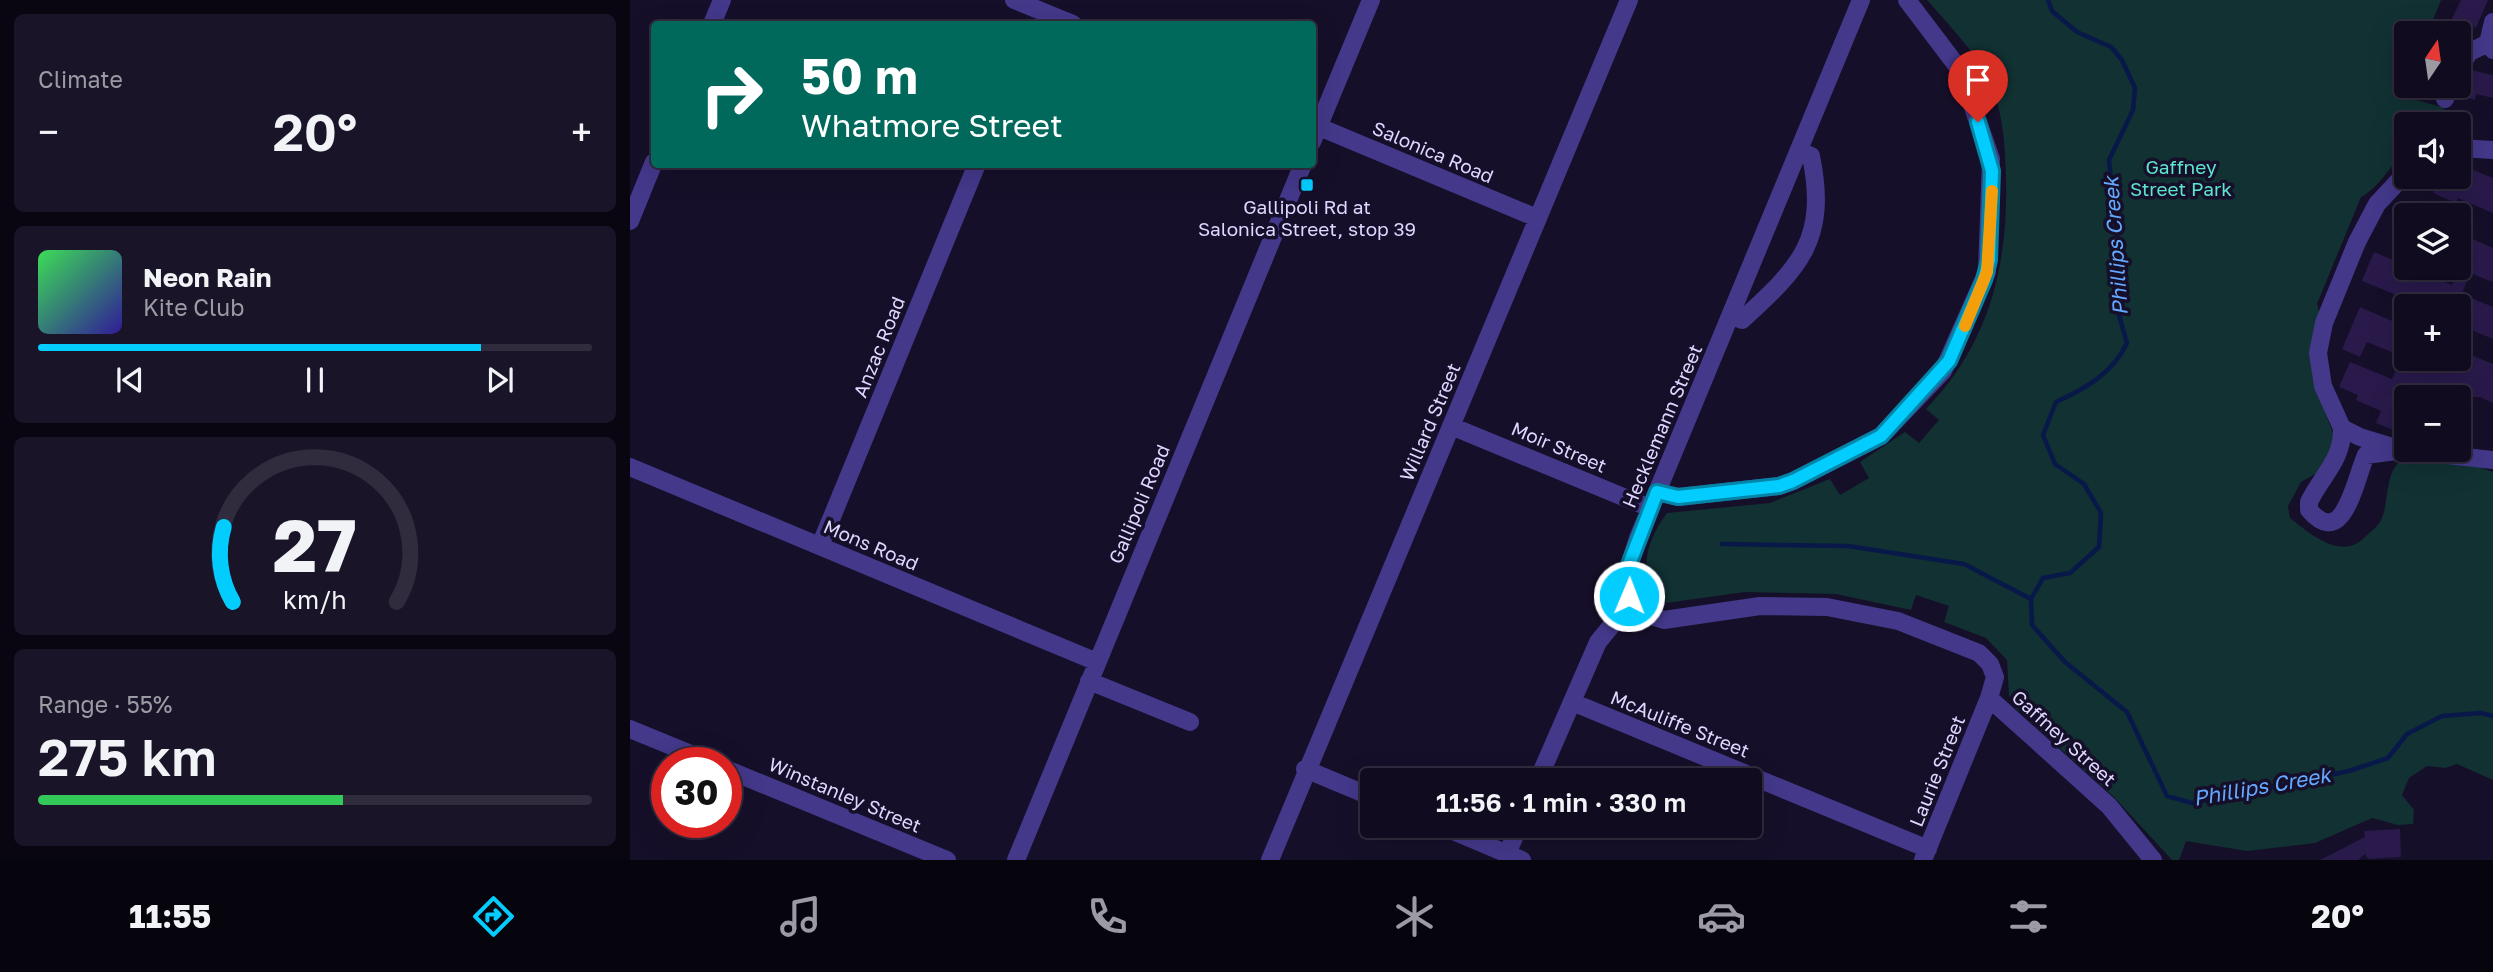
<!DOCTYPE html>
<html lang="en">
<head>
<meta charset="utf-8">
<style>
	:root { --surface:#100b1f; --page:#191428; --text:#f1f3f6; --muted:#9c9ba4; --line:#302b3d; --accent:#03cdff }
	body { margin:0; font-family:"Golos Text",sans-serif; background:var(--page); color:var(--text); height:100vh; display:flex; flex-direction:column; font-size:26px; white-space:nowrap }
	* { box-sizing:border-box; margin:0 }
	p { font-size:23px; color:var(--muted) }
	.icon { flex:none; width:38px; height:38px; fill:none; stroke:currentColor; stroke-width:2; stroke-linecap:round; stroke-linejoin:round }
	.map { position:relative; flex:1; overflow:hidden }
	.drawer { display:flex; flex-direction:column; gap:14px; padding:14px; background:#090611; width:630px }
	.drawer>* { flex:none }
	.guide { position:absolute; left:21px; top:21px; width:665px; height:147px; border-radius:7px; box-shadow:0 7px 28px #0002,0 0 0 2px var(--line); background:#00695c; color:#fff; overflow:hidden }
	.needle { width:46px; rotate:13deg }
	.fabs { position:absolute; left:1764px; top:21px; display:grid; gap:14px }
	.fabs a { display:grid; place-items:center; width:77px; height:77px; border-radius:7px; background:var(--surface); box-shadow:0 7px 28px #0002,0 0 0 2px var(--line); font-size:35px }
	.speed { position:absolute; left:21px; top:747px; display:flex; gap:14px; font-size:35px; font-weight:700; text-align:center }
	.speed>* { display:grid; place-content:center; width:91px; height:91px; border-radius:50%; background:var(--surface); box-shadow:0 7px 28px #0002,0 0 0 2px var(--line); line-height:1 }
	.speed .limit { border:10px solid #d22; background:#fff; color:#111 }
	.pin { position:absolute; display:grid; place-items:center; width:60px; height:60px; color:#fff; margin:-72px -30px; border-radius:50% 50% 50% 0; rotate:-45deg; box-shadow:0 0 7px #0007 }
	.pin .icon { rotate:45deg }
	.me { position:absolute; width:77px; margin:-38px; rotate:1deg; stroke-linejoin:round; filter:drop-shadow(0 0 5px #0008) }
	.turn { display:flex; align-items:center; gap:24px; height:147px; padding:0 35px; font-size:32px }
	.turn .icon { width:91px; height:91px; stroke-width:2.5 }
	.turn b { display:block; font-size:49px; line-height:60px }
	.big { font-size:52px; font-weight:600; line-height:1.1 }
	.drawer .tile { flex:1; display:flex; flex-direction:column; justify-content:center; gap:10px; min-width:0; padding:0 24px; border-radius:10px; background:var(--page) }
	.drawer .dial { align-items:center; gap:0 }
	.dial svg { height:182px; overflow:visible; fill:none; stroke:var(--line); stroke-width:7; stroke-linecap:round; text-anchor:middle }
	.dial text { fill:var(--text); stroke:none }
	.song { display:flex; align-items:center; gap:21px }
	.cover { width:84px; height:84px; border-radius:10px; background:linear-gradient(135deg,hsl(130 70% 55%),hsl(250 70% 35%)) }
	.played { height:7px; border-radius:4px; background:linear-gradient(90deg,var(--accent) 80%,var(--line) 80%) }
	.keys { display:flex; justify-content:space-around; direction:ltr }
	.heat { display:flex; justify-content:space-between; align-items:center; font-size:38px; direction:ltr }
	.charge { height:10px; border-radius:5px; background:linear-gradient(90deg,#34c759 55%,var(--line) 0) }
	.trip { position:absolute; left:730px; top:768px; width:402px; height:70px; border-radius:7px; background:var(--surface); box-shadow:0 7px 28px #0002,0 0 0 2px var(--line); font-weight:600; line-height:70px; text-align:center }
	.tabs { display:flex; height:112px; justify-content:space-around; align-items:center; background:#06040c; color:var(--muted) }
	.tabs .icon { width:49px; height:49px }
	.tabs .selected { color:var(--accent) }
	.tabs b { font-size:32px; color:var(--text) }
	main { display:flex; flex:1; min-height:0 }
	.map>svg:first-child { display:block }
</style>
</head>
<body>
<main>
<section class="drawer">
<div class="tile"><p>Climate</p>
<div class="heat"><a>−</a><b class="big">20°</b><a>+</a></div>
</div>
<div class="tile">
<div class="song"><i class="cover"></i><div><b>Neon Rain</b><p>Kite Club</p></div></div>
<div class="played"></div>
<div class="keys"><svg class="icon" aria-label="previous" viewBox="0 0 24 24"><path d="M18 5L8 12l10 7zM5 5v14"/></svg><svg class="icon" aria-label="pause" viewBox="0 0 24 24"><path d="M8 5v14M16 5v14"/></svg><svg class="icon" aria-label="next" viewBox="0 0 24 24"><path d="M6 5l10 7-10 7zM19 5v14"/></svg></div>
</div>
<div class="tile dial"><svg viewBox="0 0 100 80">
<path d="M14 69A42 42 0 1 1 86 69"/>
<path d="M14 69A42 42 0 0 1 10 36" stroke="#03cdff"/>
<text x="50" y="56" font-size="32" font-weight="700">27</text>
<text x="50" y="72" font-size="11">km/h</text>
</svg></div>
<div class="tile"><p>Range · 55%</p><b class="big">275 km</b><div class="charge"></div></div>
</section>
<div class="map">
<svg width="1863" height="860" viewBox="0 0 1863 860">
	<rect width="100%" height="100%" fill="#160f29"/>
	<!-- green -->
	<path fill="#113133" d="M1297,0H1811L1798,33H1776L1774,91L1776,97L1811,107L1839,123L1835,132L1829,134V124H1776V151C1758,167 1752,185 1731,197L1687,304C1693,321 1686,335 1686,353C1685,387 1693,410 1707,442L1687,473L1671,482L1658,506L1660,518C1679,533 1711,561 1734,538C1739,533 1746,528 1750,522C1761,504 1752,464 1779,457C1805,450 1838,464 1863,472V780L1827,764L1815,768L1797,766L1779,778L1772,795L1784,810L1783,824L1768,825L1742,818L1685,843L1617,851L1556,841L1549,860H1542L1485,798L1385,708L1379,695L1377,660L1356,638L1314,622L1319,606L1286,595L1281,610L1206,594L1115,592L1036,603C1003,581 1017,539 1037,513L1140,503L1200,479L1210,495L1239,478L1230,462L1275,432L1289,443L1309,420L1296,409C1359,344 1378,267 1376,179C1375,148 1374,120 1363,90C1352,59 1319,25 1297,0Z"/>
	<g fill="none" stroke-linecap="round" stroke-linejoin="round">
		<!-- stream -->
		<path stroke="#081949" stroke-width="4.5" d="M1418,0L1422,11L1447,32L1481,47L1492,60L1505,88L1503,110L1479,160L1490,266L1486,305L1497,343C1483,373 1455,389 1426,402L1413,435L1425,464L1454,484L1471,513L1469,547L1440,573L1413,578L1401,599L1402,625L1435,662L1497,712L1537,796L1562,803L1719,771L1758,758L1777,734L1812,716L1851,713L1863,716
			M1092,544L1218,546L1334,564L1401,599"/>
	</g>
	<!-- building -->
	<path fill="#291a4b" d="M1831,0H1858L1846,28L1836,24L1832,33H1815Z
		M1841,70L1863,75V98L1846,94L1845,100L1829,96L1832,78Z
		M1829,159L1844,163L1841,169L1863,178V213L1828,198L1826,203L1803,193L1810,177H1829Z
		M1829,233L1863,248V282L1840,273L1832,294L1863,307V339L1829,325V306H1793L1732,281L1744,252L1822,285L1829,270Z
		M1730,307L1776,327V358L1737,342L1730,357L1712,349Z
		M1829,350L1863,364V403L1850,397H1776V418L1773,417L1766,431L1746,423L1751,411L1726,400L1728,395L1709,387L1720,362L1762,379L1770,359H1829Z
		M1770,829L1771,857L1738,859L1735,854L1728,860H1690L1735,837L1734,831Z"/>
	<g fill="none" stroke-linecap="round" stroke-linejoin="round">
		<!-- minor -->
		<path stroke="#43388a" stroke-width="18" d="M384,0L443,24
			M1863,22L1858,43L1863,50
			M82,24L92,0
			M1829,67L1840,52L1858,43
			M1815,99L1821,86
			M682,124L907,218
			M682,142L741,0
			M1829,148L1863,150
			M1776,173L1747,204L1727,242L1694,323L1688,353L1693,386L1712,428L1730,437L1773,450L1863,460
			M0,221L24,162
			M1102,316L1112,320C1170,267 1198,240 1181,156L1170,151
			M821,426L1020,508
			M1712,428C1713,460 1692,475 1679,502V510C1714,551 1725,479 1736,455L1766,451
			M0,467L467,662
			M1027,492L1048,497L1149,486L1163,481L1251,436L1313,371L1357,272L1361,159L1330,70L1277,0
			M190,546L347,164
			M996,608L1034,620L1130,606L1197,607L1268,621L1349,653L1360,664L1365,677L1359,698L1479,806L1523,860
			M459,681L560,722
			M942,702L1298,849
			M0,729L83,763
			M96,769L317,860
			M675,769L742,797
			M908,780L968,642L996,608L1000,588L998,570L1008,538L1231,0
			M811,826L892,860
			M877,854L889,826
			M386,860L673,164
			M640,860L999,0
			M1293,860L1359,698"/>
	</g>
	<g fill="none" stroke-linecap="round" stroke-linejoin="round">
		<defs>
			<path id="route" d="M999,596L1000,562L1027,492L1048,497L1149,486L1163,481L1251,436L1319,361L1354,280L1359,260L1362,171L1348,122"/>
		</defs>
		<!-- route casing -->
		<use href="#route" stroke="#0285a6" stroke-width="18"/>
		<!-- route -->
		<use href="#route" stroke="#03cdff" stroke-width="12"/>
		<!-- slow -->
		<path stroke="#f59e0b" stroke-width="12" d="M1335,326L1357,272L1362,191"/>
	</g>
	<!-- markers -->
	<rect fill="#03cdff" stroke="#160f29" stroke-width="2.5" x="670" y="178" width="14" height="14" rx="3.5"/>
	<g text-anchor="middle" stroke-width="7" stroke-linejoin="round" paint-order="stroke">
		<!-- street labels -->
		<g font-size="19" fill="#dfd7ff" stroke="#160f29">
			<text transform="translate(803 152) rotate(23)" y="7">Salonica Road</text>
			<text transform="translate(249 347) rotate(-68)" y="7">Anzac Road</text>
			<text transform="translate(800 422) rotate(-67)" y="7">Willard Street</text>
			<text transform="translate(1032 426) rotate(-67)" y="7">Hecklemann Street</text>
			<text transform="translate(929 447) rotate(23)" y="7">Moir Street</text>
			<text transform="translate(509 504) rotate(-67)" y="7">Gallipoli Road</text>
			<text transform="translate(241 545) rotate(23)" y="7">Mons Road</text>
			<text transform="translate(1050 724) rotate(22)" y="7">McAuliffe Street</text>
			<text transform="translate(1434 738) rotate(42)" y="7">Gaffney Street</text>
			<text transform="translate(1307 771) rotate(-68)" y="7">Laurie Street</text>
			<text transform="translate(215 795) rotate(23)" y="7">Winstanley Street</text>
		</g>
		<!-- park labels -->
		<g font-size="19" fill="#5ce5d1" stroke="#160f29">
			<text x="1551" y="174">Gaffney<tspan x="1551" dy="22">Street Park</tspan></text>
		</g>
		<!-- poi labels -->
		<g font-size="19" fill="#dfd7ff" stroke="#160f29">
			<text x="677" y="214">Gallipoli Rd at<tspan x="677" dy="22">Salonica Street, stop 39</tspan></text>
		</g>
		<!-- water labels -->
		<g font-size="21" font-style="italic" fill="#65a8ff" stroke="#160f29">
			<text transform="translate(1486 246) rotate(-94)" y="7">Phillips Creek</text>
			<text transform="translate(1632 787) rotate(-10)" y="7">Phillips Creek</text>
		</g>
	</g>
</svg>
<div class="fabs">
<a><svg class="needle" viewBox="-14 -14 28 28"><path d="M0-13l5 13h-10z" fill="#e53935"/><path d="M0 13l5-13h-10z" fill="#9c9ba4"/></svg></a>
<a><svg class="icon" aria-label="sound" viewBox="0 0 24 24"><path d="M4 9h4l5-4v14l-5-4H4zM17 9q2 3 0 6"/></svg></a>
<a><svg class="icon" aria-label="layers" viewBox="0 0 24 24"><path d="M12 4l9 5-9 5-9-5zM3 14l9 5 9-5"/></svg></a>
<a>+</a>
<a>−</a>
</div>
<div class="speed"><div class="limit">30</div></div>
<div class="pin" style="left:1348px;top:122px;background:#d93025"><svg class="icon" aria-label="arrive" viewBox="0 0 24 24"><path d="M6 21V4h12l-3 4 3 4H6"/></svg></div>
<svg class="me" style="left:999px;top:596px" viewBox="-20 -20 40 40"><circle r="17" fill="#03cdff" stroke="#fff" stroke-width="3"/><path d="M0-11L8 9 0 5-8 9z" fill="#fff"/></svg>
<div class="trip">11:56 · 1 min · 330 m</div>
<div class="guide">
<div class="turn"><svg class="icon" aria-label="right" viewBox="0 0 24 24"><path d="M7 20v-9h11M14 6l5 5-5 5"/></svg><div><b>50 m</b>Whatmore Street</div></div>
</div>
</div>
</main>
<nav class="tabs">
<b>11:55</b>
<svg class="icon selected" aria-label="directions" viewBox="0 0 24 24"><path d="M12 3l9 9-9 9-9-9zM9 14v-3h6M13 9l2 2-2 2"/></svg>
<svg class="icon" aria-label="music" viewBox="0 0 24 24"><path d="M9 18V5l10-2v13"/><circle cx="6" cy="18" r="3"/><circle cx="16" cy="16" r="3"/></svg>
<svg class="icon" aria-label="phone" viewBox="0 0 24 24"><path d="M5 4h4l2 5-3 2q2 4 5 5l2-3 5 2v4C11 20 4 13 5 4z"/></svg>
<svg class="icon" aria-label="climate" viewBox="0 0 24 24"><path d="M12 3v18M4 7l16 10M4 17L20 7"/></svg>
<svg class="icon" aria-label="car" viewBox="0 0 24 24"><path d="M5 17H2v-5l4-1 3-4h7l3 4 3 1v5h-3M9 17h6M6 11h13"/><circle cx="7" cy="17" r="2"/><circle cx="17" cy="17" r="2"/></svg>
<svg class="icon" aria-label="filters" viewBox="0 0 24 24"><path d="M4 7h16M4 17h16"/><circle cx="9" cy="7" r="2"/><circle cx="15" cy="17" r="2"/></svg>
<b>20°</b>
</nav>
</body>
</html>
